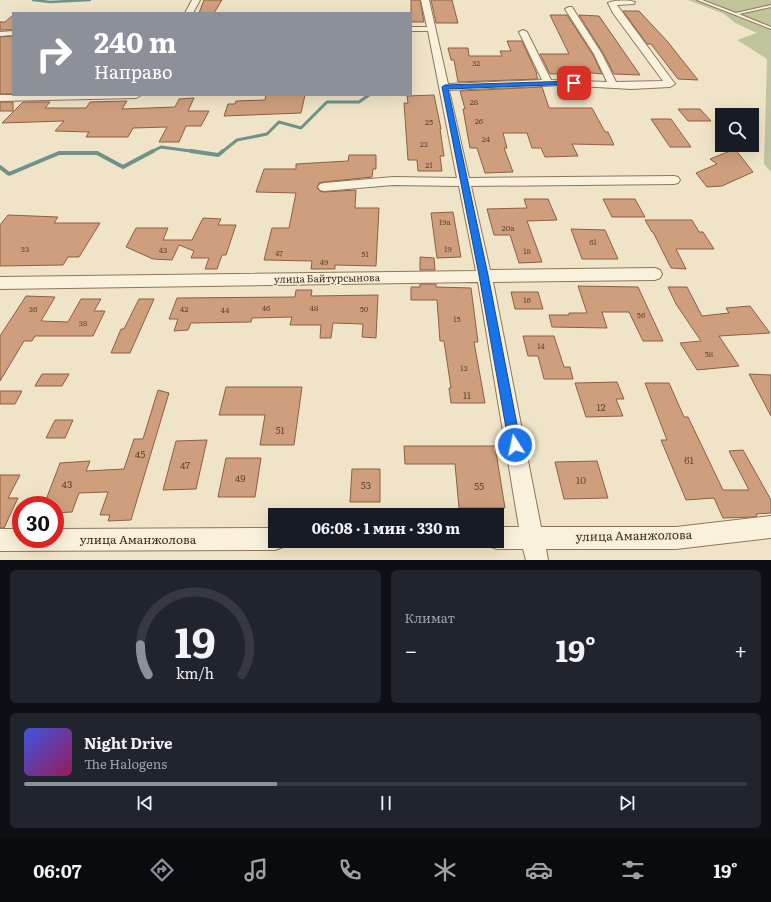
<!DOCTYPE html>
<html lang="ru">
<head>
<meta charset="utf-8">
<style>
	:root { --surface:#171b24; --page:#20242c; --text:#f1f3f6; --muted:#9ea1a6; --line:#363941; --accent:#8c9099 }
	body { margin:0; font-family:Literata,serif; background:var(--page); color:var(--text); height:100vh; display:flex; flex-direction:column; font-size:15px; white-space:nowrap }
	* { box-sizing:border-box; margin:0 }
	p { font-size:13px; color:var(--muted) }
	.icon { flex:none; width:22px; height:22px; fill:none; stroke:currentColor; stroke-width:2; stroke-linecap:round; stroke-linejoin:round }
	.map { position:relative; height:560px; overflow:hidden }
	.details { display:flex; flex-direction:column; gap:10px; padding:10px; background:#0d0f14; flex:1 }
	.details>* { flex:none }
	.top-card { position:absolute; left:12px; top:12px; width:400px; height:84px; border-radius:0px; box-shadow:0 4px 16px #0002; background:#8c9099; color:#fff; overflow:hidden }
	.fabs { position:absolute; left:715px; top:108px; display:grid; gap:8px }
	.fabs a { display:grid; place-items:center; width:44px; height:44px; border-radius:0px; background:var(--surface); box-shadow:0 4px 16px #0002; font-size:20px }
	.speed { position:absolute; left:12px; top:496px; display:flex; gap:8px; font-size:20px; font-weight:700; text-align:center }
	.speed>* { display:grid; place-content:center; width:52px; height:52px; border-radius:50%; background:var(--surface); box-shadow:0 4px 16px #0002; line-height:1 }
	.speed .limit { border:6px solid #d22; background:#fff; color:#111 }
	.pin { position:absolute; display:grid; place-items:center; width:34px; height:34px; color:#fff; margin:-17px; border-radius:8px; box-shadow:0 2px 6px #0006 }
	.me { position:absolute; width:44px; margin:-22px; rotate:350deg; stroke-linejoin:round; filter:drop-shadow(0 0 3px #0008) }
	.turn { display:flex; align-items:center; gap:14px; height:84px; padding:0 16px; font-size:18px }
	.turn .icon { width:52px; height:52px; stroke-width:2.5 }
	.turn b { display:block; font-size:28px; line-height:34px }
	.big { font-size:30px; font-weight:700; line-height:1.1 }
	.details .widget { flex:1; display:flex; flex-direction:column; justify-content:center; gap:6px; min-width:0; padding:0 14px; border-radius:6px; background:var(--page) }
	.details .dial { align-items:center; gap:0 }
	.dial svg { height:104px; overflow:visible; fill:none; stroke:var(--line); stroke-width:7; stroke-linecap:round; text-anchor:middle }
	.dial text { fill:var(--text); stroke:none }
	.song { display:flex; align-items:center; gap:12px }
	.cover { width:48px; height:48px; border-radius:6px; background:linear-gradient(135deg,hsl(230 70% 55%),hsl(330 70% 35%)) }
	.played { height:4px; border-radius:2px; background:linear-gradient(90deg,var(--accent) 35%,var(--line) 35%) }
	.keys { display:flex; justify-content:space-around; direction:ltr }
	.heat { display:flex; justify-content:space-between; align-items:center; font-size:22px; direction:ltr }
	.details .tiles { flex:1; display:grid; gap:10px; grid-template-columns:1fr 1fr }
	.widget:last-child { grid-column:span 2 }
	.trip { position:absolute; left:268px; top:508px; width:236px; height:40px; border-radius:0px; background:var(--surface); box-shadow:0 4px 16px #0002; font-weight:700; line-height:40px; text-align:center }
	.tab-bar { display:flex; height:64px; justify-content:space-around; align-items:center; background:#090b0e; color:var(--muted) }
	.tab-bar .icon { width:28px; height:28px }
	.tab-bar .selected { color:var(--accent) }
	.tab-bar b { font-size:18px; color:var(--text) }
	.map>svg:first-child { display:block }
</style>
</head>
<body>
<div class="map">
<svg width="771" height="560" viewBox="0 0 771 560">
	<rect width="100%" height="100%" fill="#f0e4c8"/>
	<!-- cemetery -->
	<path fill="#bfc49a" d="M688,0H771V172L764,164L767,59L737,40L757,33L735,23L724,14Z"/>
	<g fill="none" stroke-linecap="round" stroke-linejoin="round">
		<!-- stream-far2 -->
		<path stroke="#6f938a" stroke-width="2.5" d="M33,0L50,2L90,0"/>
		<!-- stream-far1 -->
		<path stroke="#6f938a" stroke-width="3" d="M151,152L161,147L198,152
			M222,152L237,140L267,134L279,122L301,128L327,102H359L369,95"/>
		<!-- stream -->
		<path stroke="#6f938a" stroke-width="4" d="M191,151L218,155L223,151
			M0,167L9,174L59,153H97L123,167L153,151"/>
	</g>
	<!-- building -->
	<path fill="#cf9f7d" stroke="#8d5f41" d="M204,0H222L214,13H199Z
		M411,0H420L424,22H411Z
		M431,0H452L458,23H436Z
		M623,11H639L667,41L698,80L678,79L651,44H647Z
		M13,15V30H0V22H5Z
		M550,15H567L593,55L602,74L593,73L550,74L540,54H569Z
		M579,15L599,16L640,75L614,74L603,53Z
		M13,36V94H0V37Z
		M507,41H522L537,74H536L538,79L458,82L454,60H451L448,48H468L469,56H502L500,51H511Z
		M542,87L549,108H592L605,132H608L614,145L572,144L578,156L545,157L541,148H532L527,133H503L507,148H504L513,172L485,173L477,148H470L463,109H465L460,91Z
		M266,95H305L301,113L224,116L228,104H235L236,101L265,100Z
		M434,95L441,129H440L444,156H440L442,171H418L417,160H408L404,103H408L407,96Z
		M194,98L188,111H209L201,126H186L179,142H159L167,127L133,128L128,137H86L89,132L55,131L64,121L2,123L23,102H50L45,108H86L90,102L127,101L122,109L175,107L179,99Z
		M0,102H13V111H0Z
		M678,109H700L711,121H688Z
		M651,119H671L691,147H670Z
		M735,149L753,172L722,186L707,187L696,173L717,164L710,159Z
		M349,155H376V169H373L372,177L324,182L319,183L317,188L320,191L324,192L356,190L355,208H379L376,266L335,265V269H311L312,261L264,260L272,228H289L296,193L256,192L264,169H296V164L348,161Z
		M524,199H548L557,220L527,221L542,262L519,263L510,235H494L487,209L527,208Z
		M603,199H635L645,217H612Z
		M453,212L461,257L437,258L431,213Z
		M8,215L58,217L54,223H100L79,257H68L63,265L0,266V225Z
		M203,218L221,219L218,225H236L226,255H222L217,269H205L209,258H191L194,251L179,245L172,260L153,259L126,247L136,228H168L163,240H192Z
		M645,220H692L699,232H703L714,249H676L686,269L671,268L653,232H652Z
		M571,229L605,230L618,259H582Z
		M420,257L434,258L435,270H420Z
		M420,284H436V287L471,288L478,342H474L485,403H451L449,388H451L444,341H440L437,300H411V287H420Z
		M578,286L638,287L663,341H643L629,312H602L607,328L552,327L549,315H569V313H587Z
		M668,287H687L702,316L729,313L726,308L750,306L770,333L719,336L739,366L697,370L680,343L701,341L676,304Z
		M296,290H312L311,296L378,295L376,338L362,337L363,324L333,323L331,338H320L321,325H290L292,317L252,318L251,322L191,323L188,330L174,331L178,319H169L177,298L295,297Z
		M511,292H538L543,309H515Z
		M26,296L55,297L41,321L68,322L81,299H101L94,311H105L93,336H35L32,341H24L0,381V336Z
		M139,299H154L130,353H111L121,329H124Z
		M523,336H554L564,367H570L573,379H544L538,356H528Z
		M42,374H69L62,386H35Z
		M749,374L771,375V416Z
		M617,382L624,399H616L623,416L586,417L575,383Z
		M645,383H669L684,417H688L723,490H749L729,451L743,450L771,500V513L756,514L757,516L753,517L723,518L714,498L686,500L661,440H667Z
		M226,387H302L294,445H260L265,415H219Z
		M158,390L169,393L131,520L108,521L110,515H100L108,492L79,493L72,512L55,513V505H44L60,463L90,461L86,471L124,469L134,439H143Z
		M0,391H22L15,404H0Z
		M55,420H73L65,438H46Z
		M207,440L196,489L163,490L176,441Z
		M404,446H495L505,508H459L455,464H405Z
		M226,458H261L255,497H218Z
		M597,461L608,498L564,499L555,462Z
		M352,469H380V502H350Z
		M0,475H20L8,498H18L4,528H0Z"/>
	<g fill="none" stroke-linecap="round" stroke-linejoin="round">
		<defs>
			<path id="lane" d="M697,0H702L736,13L771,5V7L739,14L771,27V29Z"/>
			<path id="street" d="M192,0H200L193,13H185Z
				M421,0H429L448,84L542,80L519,32L523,30L527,32L551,80L607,82L594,54L565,9L569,7H572L602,54L616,82L663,81L613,13L608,3C614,0 629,0 635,2L634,4L617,5L675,84L670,87L631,89L562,85L449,90L469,178L674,176L678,177L680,180L678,183L674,184L471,186L490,270L655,268L660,270L662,274L660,278L655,280L493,282L541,527H676L771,516V538L676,549H546L548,560H526L523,549H497L489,546L487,541H497V527H519L478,282L0,289V277L476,271L459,186L393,185L324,191L320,190L318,187L320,184L324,183L393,177L457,178L428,31H411V27H427Z
				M13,31V35L0,36V32Z
				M0,95H141L136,98L0,101Z
				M275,528V541H285L283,547L275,550L0,551V529H21V539H55V529Z"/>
		</defs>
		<!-- lane casing -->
		<use href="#lane" stroke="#8d765c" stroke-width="2"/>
		<!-- street casing -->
		<use href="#street" stroke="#8d765c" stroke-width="2"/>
		<!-- lane -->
		<use href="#lane" fill="#faf1dc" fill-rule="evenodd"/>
		<!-- street -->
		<use href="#street" fill="#faf1dc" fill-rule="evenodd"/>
	</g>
	<!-- route -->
	<path fill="#1a73e8" stroke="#114b97" d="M574,81H576V84L448,89L488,275L521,445L519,450L515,451L511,450L509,445L479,275L442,87L445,85Z"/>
	<g text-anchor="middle" stroke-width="3" stroke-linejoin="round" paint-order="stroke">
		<!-- number labels -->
		<g font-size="8" fill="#624a37">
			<text x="476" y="66">32</text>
			<text x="474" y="105">28</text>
			<text x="479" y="124">26</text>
			<text x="429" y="125">25</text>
			<text x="486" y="142">24</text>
			<text x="424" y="147">23</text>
			<text x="429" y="168">21</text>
			<text x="445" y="225">19а</text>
			<text x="508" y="231">20а</text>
			<text x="593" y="245">61</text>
			<text x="25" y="252">33</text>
			<text x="448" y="252">19</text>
			<text x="163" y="253">43</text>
			<text x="527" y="254">18</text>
			<text x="279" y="256">47</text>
			<text x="365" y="257">51</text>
			<text x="324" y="265">49</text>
			<text x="527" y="303">16</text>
			<text x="266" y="311">46</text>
			<text x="314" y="311">48</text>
			<text x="33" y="312">36</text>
			<text x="184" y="312">42</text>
			<text x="364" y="312">50</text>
			<text x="225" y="313">44</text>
			<text x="641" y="318">56</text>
			<text x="457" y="322">15</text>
			<text x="83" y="326">38</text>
			<text x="541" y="349">14</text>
			<text x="709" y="357">58</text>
			<text x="464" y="371">13</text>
		</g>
		<!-- street labels -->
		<g font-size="10" fill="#3d2e20" stroke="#f7eed8">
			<text transform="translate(327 278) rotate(-1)" y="4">улица Байтурсынова</text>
		</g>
		<!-- near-number labels -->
		<g font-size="10" fill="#624a37">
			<text x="467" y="399">11</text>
			<text x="601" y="411">12</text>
			<text x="280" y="434">51</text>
			<text x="140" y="458">45</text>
			<text x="689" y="464">61</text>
			<text x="185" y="469">47</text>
			<text x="240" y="482">49</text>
			<text x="581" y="484">10</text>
			<text x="67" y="488">43</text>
			<text x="366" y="489">53</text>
			<text x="479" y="490">55</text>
		</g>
		<!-- near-street labels -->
		<g font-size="12" fill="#3d2e20" stroke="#f7eed8">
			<text transform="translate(634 536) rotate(-1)" y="4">улица Аманжолова</text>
			<text x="138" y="544">улица Аманжолова</text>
		</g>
	</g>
</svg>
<div class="fabs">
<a><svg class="icon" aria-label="search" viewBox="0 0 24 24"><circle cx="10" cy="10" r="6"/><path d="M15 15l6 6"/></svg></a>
</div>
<div class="speed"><div class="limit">30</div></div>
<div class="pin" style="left:574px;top:83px;background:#d93025"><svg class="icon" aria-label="arrive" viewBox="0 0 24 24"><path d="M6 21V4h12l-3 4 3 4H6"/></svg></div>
<svg class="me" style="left:515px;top:445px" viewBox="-20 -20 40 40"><circle r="17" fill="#1a73e8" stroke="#fff" stroke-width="3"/><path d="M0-11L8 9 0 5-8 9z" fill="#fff"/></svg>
<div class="trip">06:08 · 1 мин · 330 m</div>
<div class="top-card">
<div class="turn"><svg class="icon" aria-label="right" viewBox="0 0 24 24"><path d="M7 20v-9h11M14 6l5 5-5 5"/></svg><div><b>240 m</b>Направо</div></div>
</div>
</div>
<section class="details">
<div class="tiles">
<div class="widget dial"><svg viewBox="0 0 100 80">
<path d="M14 69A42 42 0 1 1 86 69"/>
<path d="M14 69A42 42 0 0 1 8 46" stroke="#8c9099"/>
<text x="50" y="56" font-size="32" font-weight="700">19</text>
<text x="50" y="72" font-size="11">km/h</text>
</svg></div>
<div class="widget"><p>Климат</p>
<div class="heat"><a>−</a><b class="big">19°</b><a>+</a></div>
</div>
<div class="widget">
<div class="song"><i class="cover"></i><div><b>Night Drive</b><p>The Halogens</p></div></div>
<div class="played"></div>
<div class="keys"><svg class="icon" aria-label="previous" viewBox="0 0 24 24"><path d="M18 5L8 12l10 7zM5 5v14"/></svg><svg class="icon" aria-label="pause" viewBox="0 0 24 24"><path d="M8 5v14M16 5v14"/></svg><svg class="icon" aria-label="next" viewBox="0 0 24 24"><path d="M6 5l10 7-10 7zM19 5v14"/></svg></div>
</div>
</div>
</section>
<nav class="tab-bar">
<b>06:07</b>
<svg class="icon selected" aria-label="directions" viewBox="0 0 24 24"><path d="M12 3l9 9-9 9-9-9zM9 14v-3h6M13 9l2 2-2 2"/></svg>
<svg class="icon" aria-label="music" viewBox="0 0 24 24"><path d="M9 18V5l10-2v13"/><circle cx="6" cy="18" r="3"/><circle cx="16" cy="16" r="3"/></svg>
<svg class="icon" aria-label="phone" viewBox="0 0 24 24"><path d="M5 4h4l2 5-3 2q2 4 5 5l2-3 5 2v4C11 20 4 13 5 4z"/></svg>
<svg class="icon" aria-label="climate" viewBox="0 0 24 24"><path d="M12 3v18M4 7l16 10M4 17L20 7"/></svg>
<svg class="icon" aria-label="car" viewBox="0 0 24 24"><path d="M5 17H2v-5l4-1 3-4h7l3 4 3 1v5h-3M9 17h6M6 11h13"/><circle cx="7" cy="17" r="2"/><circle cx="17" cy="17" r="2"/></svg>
<svg class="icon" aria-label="filters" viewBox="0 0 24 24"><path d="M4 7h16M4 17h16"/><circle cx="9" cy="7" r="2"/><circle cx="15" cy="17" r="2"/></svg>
<b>19°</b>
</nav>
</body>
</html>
